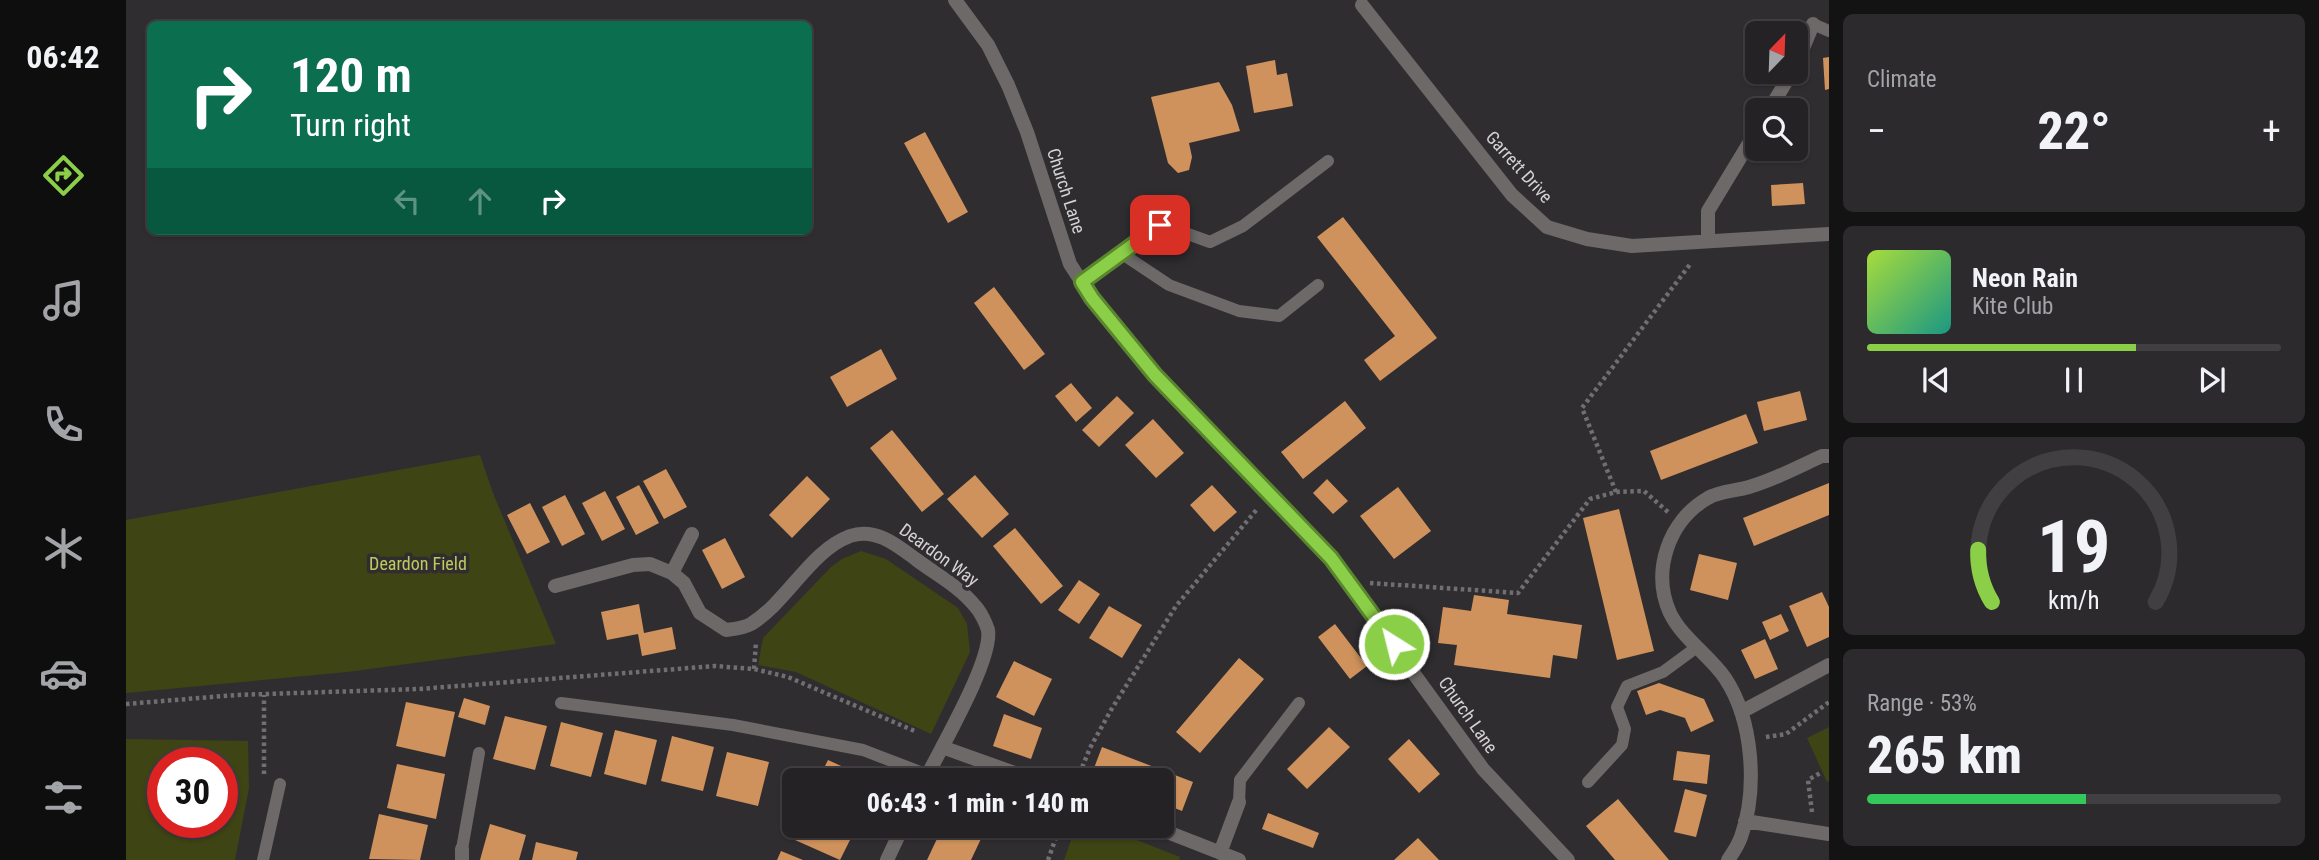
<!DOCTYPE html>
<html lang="en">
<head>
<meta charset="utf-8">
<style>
	:root { --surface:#242225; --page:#2c2a2d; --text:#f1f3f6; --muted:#a3a4a7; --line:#413f42; --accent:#8bce47 }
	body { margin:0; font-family:"Roboto Condensed",sans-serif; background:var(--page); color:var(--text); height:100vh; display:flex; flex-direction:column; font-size:26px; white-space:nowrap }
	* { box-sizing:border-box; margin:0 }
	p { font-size:23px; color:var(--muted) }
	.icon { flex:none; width:38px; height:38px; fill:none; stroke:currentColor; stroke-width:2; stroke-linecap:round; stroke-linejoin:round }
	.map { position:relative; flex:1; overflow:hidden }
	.panel { display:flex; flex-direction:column; gap:14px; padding:14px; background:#141314; width:490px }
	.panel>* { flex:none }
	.top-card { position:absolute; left:21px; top:21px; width:665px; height:214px; border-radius:10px; box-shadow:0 2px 5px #0004,0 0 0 2px var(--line); background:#0b6e4f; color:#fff; overflow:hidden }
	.needle { width:46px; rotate:23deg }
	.controls { position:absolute; left:1619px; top:21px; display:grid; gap:14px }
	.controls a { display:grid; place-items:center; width:63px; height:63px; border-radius:10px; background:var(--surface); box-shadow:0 2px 5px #0004,0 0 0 2px var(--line); font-size:35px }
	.speed { position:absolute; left:21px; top:747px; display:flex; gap:14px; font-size:35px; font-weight:700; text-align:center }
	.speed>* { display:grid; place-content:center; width:91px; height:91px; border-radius:50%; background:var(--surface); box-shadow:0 2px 5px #0004,0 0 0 2px var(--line); line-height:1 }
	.speed .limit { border:10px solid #d22; background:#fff; color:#111 }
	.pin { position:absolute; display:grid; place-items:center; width:60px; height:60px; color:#fff; margin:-30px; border-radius:14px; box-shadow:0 4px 10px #0006 }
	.me { position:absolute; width:77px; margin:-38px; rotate:324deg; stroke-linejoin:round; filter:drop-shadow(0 0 5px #0008) }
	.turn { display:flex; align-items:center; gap:24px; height:147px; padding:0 28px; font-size:32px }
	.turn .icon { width:91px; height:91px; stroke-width:2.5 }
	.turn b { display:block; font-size:49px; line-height:60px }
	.lanes { display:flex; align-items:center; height:66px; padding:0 28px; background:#0003; justify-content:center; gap:35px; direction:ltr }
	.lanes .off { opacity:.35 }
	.big { font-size:52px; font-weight:800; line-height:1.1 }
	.panel .widget { flex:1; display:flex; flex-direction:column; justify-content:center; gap:10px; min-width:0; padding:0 24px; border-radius:10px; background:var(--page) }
	.panel .dial { align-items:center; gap:0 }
	.dial svg { height:182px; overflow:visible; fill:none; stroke:var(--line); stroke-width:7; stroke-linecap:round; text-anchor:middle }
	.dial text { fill:var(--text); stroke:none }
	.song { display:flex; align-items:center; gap:21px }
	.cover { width:84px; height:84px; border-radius:10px; background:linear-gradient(135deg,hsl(80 70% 55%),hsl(170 70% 35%)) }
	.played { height:7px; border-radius:4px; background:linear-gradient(90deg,var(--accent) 65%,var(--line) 65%) }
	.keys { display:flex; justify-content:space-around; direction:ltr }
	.heat { display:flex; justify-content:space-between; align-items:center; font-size:38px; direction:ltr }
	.charge { height:10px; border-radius:5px; background:linear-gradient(90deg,#34c759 53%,var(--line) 0) }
	.trip { position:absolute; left:656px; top:768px; width:392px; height:70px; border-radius:10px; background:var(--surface); box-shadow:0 2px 5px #0004,0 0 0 2px var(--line); font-weight:800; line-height:70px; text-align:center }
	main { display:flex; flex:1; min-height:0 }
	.dock { display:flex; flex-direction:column; width:126px; justify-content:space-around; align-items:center; background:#0e0e0f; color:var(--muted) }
	.dock .icon { width:49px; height:49px }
	.dock .current { color:var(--accent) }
	.dock b { font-size:32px; color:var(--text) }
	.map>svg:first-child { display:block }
</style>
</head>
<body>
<main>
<nav class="dock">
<b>06:42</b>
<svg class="icon current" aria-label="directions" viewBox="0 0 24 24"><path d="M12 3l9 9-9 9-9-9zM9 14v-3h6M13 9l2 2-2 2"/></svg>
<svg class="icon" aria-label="music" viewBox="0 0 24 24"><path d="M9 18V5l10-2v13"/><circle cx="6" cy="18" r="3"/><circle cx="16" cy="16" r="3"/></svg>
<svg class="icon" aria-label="phone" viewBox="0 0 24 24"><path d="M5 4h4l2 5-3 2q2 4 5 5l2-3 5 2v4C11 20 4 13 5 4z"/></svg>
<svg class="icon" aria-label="climate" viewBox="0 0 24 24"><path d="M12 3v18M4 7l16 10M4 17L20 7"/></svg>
<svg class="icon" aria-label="car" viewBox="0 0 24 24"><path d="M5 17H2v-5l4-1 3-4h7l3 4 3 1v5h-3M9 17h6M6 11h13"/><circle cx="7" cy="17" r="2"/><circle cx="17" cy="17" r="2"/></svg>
<svg class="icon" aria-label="filters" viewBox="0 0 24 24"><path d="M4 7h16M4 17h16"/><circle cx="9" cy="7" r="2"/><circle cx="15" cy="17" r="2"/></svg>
</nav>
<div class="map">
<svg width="1703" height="860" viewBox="0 0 1703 860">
	<rect width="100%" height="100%" fill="#302d31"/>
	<!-- green -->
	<path fill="#3f4414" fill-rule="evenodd" d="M354,455L367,493L430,644L221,672L0,693V520Z
		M735,551L760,559L832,608L841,624L844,652L805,734L670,672L632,665L637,638L705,567L716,559Z
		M1703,727V781L1701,782L1681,738Z
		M0,739L122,741L123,788L109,860H0ZM96,763V822H37V763Z
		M950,826H975L1054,857L1053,860H938Z"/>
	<!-- building -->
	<path fill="#d0925c" d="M1703,57V89L1699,90L1697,58Z
		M1149,60L1151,75L1161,73L1167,106L1128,113L1120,66Z
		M1093,82L1106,105L1114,131L1063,143L1066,157L1063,170L1052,173L1042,163L1025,97Z
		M799,132L842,212L822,223L778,143Z
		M1677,183L1679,204L1646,206L1645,185Z
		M1217,217L1311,338L1254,381L1238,360L1269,336L1191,237Z
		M868,287L919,354L898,370L848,303Z
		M755,349L771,379L721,407L704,377Z
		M945,383L966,408L950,422L929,396Z
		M1674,391L1681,420L1638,431L1631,402Z
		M991,396L1008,413L973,447L956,430Z
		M1219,401L1240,428L1177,479L1155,452Z
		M1620,414L1632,443L1535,480L1524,451Z
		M1027,419L1058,453L1030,478L999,445Z
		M766,430L818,494L796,512L744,448Z
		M540,469L561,507L538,519L517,481Z
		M849,475L883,514L856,538L821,499Z
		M681,476L704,499L666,538L643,515Z
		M1201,479L1222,501L1207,514L1187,493Z
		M1703,483V515L1628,546L1617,518Z
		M513,485L533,523L510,535L490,497Z
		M1086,485L1111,512L1088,532L1064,505Z
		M1272,487L1305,531L1268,559L1234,516Z
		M479,491L499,529L476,541L456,503Z
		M439,495L459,534L436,546L416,507Z
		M404,503L424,542L401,554L381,515Z
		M1493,509L1528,651L1491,660L1457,518Z
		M889,528L937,586L915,604L867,546Z
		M599,538L619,577L596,589L576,550Z
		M1573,554L1611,563L1602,600L1564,590Z
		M953,580L974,594L953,624L932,610Z
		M1696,592L1703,607V637L1681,647L1663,606Z
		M1348,595L1383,600L1381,614L1456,625L1451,659L1427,655L1424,678L1328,665L1331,645L1312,643L1317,607L1345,611Z
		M513,604L518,633L546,627L550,649L516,656L512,634L481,640L475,612Z
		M983,606L1016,625L996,658L963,638Z
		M1655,614L1663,631L1644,640L1636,622Z
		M1209,624L1241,666L1224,679L1192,637Z
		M1639,639L1652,669L1629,679L1615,650Z
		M1113,658L1138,679L1074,753L1050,732Z
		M888,661L926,679L908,716L870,697Z
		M1533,683L1578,699L1588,721L1565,732L1559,718L1534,710L1520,715L1511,691Z
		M338,698L364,706L359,725L332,717Z
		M280,702L329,712L319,757L270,746Z
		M878,714L916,728L905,759L867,746Z
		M379,716L421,726L409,770L367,759Z
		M435,722L477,733L465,777L424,766Z
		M1203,727L1224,747L1181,789L1161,769Z
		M489,730L531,740L520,785L478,774Z
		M546,736L588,747L577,791L535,781Z
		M1283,739L1314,774L1293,793L1262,759Z
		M976,747L1067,782L1056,811L1036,803V780H977L965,776Z
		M1551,751L1584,755L1581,784L1547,780Z
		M601,752L643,762L632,806L590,796Z
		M702,760L746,780H692Z
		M271,764L319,774L310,819L261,808Z
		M1559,789L1581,795L1570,837L1548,832Z
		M1492,799L1543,860H1489L1460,826Z
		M1142,813L1193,833L1187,848L1136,829Z
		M253,814L302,825L294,860L243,859Z
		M364,824L400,835L393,860H354Z
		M676,826H731L714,860L669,840Z
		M817,826H861L845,860H801Z
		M1292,838L1313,860H1268Z
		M410,842L452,852L450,860H406Z
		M655,851L677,860H651Z"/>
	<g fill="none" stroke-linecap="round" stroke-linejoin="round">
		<!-- path -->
		<path stroke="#706e71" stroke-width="4.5" stroke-dasharray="3.5 3.5" stroke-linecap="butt" d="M1490,492L1456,408L1565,263
			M1244,583L1392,593L1464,499L1490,492L1518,491L1542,512
			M628,669L630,642
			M0,704L110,695L293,689L589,666L628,669L662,677L791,732
			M1640,737L1660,734L1703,702
			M138,774V695
			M925,774L945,780
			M951,780L964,748L985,710L1050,606L1132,508
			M1686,812L1682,780L1696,772
			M922,860L934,826"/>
		<!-- lane -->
		<path stroke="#6c6968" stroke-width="12" d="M1687,24L1703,31
			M995,253L1043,285L1113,311L1153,316L1192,285
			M956,282L1034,224L1084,242L1117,226L1202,161
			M435,703L607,725L737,750L802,775
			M1462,782L1496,745L1499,729L1491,707L1501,686L1537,672L1571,647
			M1113,802L1114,780L1173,703
			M336,849L353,753
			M137,860L154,784"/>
		<!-- street -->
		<path stroke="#6c6968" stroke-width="14" d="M829,0L862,45L882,85L901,132L944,264L966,298L1029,375L1204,558L1357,769L1442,860
			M1236,5L1386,195L1421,227L1461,239L1506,246L1703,234
			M1670,65L1687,24
			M1643,110L1666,72
			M1582,240V211L1631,130
			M546,573L558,583L574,613L600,630C608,629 618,628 625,624C662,601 684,551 724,536C750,527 772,546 791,560C811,575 834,587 849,606C854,611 860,623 862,630C867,660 814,749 799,780
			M429,586L507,565L524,564L546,573L566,534
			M1615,712L1703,665
			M816,747L908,780
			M1619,821L1703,834
			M1026,826L1113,860
			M336,849V860
			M1094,853L1113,802
			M761,860L777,826
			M1602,860C1607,853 1612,845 1615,837C1632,789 1627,720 1599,678C1583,655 1556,638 1544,613C1525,571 1543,520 1582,498C1593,491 1610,491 1623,487C1648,480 1672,467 1696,456H1703"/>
	</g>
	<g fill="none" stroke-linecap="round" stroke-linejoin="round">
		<defs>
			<path id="route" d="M1034,225L956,282L966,298L1029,375L1205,558L1268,644"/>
		</defs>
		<!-- route casing -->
		<use href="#route" stroke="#5a862e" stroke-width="18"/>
		<!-- route -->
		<use href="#route" stroke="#8bce47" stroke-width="12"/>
	</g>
	<g text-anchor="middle" stroke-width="7" stroke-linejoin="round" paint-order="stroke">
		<!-- street labels -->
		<g font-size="18" fill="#d4d2d5" stroke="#302d31">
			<text transform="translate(1393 167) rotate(48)" y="6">Garrett Drive</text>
			<text transform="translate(940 191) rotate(72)" y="6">Church Lane</text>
			<text transform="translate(813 555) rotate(36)" y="6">Deardon Way</text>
			<text transform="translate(1342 715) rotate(55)" y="6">Church Lane</text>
		</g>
		<!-- park labels -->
		<g font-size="18" fill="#bdca5e" stroke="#302d31">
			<text x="292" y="570">Deardon Field</text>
		</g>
	</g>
</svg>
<div class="controls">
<a><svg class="needle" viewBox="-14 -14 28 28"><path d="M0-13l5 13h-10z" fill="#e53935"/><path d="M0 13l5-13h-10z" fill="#a3a4a7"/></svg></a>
<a><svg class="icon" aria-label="search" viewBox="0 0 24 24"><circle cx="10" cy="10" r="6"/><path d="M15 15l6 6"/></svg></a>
</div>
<div class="speed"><div class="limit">30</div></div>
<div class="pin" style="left:1034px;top:225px;background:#d93025"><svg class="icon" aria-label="arrive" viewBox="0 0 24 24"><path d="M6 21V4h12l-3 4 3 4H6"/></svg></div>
<svg class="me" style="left:1268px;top:644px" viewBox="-20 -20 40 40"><circle r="17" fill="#8bce47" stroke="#fff" stroke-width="3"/><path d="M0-11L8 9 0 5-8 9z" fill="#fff"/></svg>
<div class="trip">06:43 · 1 min · 140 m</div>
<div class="top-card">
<div class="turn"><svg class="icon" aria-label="right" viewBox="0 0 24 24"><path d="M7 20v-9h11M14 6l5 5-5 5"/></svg><div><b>120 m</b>Turn right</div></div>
<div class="lanes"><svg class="icon off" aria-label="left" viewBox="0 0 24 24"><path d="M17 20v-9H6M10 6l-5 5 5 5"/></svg><svg class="icon off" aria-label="ahead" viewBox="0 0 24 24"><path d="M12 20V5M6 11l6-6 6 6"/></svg><svg class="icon" aria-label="right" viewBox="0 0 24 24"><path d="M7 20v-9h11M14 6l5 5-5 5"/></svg></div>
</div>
</div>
<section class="panel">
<div class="widget"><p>Climate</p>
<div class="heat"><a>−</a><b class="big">22°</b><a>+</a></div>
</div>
<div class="widget">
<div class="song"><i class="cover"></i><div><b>Neon Rain</b><p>Kite Club</p></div></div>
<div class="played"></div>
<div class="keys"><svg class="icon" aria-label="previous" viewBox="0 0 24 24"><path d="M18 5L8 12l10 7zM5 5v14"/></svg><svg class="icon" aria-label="pause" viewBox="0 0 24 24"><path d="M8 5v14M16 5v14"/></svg><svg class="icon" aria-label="next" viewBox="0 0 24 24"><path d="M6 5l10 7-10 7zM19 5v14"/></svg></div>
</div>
<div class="widget dial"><svg viewBox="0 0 100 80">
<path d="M14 69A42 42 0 1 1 86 69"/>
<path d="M14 69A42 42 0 0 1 8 46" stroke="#8bce47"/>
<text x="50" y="56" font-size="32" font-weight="700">19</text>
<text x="50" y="72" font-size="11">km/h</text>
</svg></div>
<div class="widget"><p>Range · 53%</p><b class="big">265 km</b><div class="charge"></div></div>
</section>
</main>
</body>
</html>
